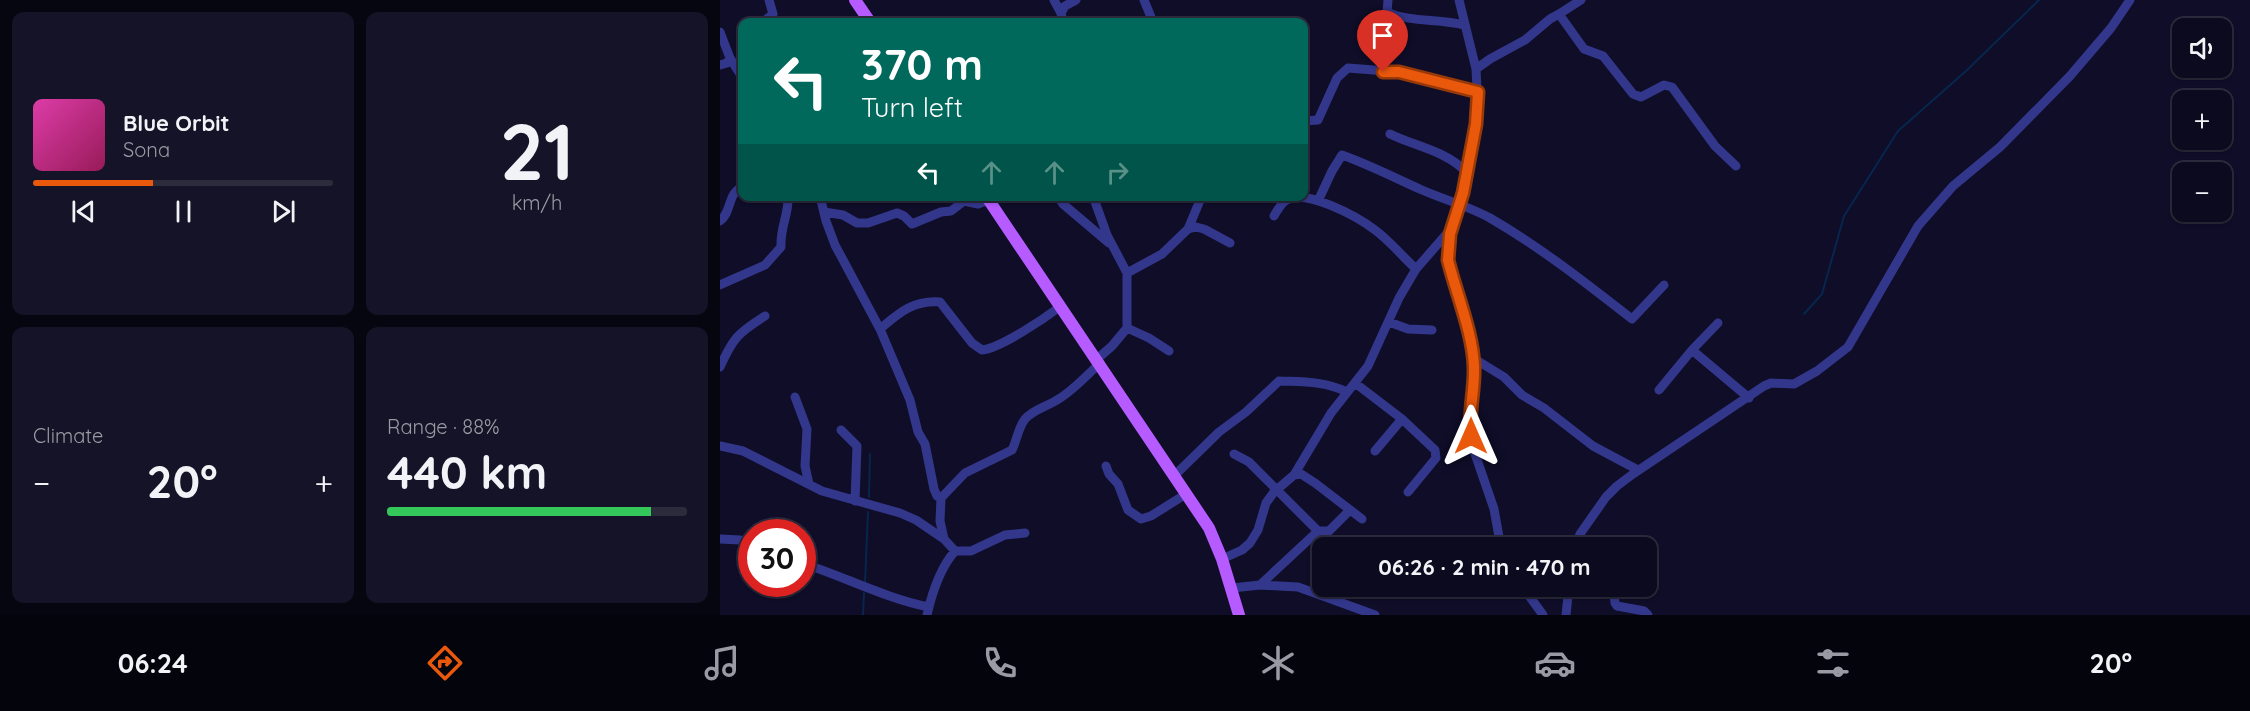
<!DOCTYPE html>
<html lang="en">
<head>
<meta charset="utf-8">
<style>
	:root { --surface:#0b0a1e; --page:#141327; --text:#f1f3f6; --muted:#9a9aa4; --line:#2b2b3c; --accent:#ea580c }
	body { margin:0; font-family:Quicksand,sans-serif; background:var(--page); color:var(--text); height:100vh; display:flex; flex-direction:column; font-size:22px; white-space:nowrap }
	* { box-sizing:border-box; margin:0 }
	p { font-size:20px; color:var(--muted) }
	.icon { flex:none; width:33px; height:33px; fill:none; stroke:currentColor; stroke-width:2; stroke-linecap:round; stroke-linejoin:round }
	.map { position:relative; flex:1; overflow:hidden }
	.details { display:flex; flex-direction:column; gap:12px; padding:12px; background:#060610; width:720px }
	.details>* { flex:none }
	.guide { position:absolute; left:18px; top:18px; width:570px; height:183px; border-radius:12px; box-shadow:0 2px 4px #0004,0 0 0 2px var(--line); background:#00695c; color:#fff; overflow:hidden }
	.fabs { position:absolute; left:1452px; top:18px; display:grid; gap:12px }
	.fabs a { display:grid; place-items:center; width:60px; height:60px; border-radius:12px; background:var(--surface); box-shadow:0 2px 4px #0004,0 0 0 2px var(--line); font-size:30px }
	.speed { position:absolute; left:18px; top:519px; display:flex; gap:12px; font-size:30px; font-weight:700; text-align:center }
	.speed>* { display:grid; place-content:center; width:78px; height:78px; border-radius:50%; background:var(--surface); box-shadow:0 2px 4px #0004,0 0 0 2px var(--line); line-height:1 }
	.speed .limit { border:9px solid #d22; background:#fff; color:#111 }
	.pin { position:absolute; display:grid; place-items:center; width:51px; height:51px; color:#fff; margin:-62px -26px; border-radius:50% 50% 50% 0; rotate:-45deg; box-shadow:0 0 6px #0007 }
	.pin .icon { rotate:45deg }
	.me { position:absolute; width:66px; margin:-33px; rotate:0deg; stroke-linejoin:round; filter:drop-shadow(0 0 4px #0008) }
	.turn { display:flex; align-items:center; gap:21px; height:126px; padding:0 24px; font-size:27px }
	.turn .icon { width:78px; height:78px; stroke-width:2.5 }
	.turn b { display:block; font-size:42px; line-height:51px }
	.lanes { display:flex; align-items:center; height:57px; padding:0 24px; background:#0003; justify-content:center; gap:30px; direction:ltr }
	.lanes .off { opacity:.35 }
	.big { font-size:45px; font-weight:700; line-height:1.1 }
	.details .card { flex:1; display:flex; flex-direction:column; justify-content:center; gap:9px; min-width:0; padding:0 21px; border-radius:12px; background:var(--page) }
	.details .dial { align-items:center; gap:0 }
	.dial b { font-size:78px; line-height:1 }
	.song { display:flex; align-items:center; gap:18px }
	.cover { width:72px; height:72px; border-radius:9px; background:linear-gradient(135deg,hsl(320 70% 55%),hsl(330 70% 35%)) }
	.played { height:6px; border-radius:3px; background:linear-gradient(90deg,var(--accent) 40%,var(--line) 40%) }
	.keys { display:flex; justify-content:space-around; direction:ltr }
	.heat { display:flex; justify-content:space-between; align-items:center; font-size:33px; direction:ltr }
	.charge { height:9px; border-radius:4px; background:linear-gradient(90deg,#34c759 88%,var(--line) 0) }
	.details .tiles { flex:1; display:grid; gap:12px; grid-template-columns:repeat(2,1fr) }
	.trip { position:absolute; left:592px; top:537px; width:345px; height:60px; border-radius:12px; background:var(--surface); box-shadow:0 2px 4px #0004,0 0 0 2px var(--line); font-weight:700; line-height:60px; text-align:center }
	.dock { display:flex; height:96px; justify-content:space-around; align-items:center; background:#04040c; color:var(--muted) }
	.dock .icon { width:42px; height:42px }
	.dock .active { color:var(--accent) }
	.dock b { font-size:27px; color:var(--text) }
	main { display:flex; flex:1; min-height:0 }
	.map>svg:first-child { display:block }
</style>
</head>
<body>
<main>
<section class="details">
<div class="tiles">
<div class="card">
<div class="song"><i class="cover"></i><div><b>Blue Orbit</b><p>Sona</p></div></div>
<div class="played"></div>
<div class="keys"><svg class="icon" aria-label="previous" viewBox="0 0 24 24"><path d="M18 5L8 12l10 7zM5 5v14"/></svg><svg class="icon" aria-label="pause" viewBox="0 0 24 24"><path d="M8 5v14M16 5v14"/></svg><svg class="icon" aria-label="next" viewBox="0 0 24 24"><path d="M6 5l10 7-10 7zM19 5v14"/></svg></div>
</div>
<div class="card dial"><b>21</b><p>km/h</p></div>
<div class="card"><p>Climate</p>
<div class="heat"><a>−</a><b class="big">20°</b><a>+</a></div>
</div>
<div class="card"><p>Range · 88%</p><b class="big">440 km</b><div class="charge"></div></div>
</div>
</section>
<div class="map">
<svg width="1530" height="615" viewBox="0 0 1530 615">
	<rect width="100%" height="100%" fill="#0f0d28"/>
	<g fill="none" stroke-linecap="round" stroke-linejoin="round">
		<!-- stream -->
		<path stroke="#07264e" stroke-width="2" d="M1084,314L1102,294L1124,216L1178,131L1246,71L1319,0
			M149,497L150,454
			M145,582L148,512
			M143,615L144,593"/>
		<!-- minor -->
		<path stroke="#33378c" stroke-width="9" d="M334,0L341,13L343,22
			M424,0L433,22
			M668,0L667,12C691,23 719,18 744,25
			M739,0L756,69L758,109L743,193L730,234L728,260L744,313L754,365L750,430L752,445L774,509L781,548
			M341,13L345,6L356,0
			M839,14L861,0
			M43,22L53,14L49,0
			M0,32L10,58L7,63L0,65
			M10,58L22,77
			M756,69L770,59L805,40L830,19L839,14L864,49L883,56L913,94L921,97L944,85L952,87L995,146L1016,166
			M584,121L598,120L617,78L628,68L679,72L758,92
			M670,134C694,146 727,151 746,172
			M100,196L106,221L115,245L160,329L190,400L198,432L205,444L214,489L217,496L221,498
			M338,196L343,204L389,243
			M373,196L387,235L407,273V328L392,346L377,359
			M598,201L612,171L622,155C650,165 675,178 702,190C725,200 748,206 770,218C820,247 866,283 912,319L944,285
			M104,212L123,215L137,223H148L177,213L184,216L192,224L221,212L231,211L244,201L258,204L269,200
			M554,216C557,211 560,205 565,201C584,187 638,217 655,230C670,241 682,256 696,269
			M0,221C12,212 7,194 22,187
			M468,229L481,198
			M407,273L442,254L468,229L476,227L484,229L510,243
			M0,285L45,265L61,247C60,226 69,215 68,196
			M669,322L688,329L712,330
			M407,328L429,338L449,351
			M160,329C179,313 193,300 220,302L252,343L262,350C281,348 325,318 341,306
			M972,350L998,323
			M753,358L784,377L802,395L824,408L873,446L918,470
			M0,367C13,338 18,333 45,316
			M635,383L682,419L715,450L716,458L688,492
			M939,390L972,350L1029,398
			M75,397L87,429L85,466L89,484
			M121,430L137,446L135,501
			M0,446L23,451L102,491L180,513L196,520L224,539
			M655,451L682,419
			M514,454L529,462L598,531L540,585
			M386,466L389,474L398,484L408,510L421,519L431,516L466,494
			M574,475L611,413L648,366L679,298L696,269L730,230
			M454,476L499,432L526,412L559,381C582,382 605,381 627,392
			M598,531H609L630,510
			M305,533L285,535L251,551H235L224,539L220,521L221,498L245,473L292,450C297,440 298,428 305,419C314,409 326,407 337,400C353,391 367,375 380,363
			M0,539L20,540L32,544
			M855,548L860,534L886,497L897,486L913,474L1044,386L1051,383L1074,384L1097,371L1128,347L1198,226L1233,186L1280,147L1350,76L1391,28L1410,0
			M502,559L522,550L530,543L538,530L546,503L554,492L574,475L581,474L595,483L642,519
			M82,563C125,577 165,598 209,607
			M802,586L823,615
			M893,586L895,603L897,606L924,611L928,615
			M512,588L540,585L578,587L655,615
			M207,615C212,593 220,568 235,551
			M846,615L849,586"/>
		<!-- major -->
		<path stroke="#b55bff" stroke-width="12" d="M135,0L150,22
			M266,196L489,528L502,559L519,615"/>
	</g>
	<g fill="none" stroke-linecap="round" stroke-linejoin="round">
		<defs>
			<path id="route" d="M663,72H679L758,92L756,124L743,193L730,234L728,260C736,293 753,333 754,367C755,390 748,413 751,436"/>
		</defs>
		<!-- route casing -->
		<use href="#route" stroke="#983908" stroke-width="15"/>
		<!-- route -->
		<use href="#route" stroke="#ea580c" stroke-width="10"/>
	</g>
</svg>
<div class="fabs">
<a><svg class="icon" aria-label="sound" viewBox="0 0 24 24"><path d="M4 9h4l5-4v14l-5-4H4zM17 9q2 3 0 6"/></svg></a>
<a>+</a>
<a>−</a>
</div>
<div class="speed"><div class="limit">30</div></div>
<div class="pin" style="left:663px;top:72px;background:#d93025"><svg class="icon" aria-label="arrive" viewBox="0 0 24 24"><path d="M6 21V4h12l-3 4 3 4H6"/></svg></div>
<svg class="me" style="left:751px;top:436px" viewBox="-20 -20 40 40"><path d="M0-17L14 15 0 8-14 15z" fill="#ea580c" stroke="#fff" stroke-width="4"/></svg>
<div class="trip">06:26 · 2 min · 470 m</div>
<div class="guide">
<div class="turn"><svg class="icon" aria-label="left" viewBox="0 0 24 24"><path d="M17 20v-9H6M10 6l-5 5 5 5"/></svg><div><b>370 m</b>Turn left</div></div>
<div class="lanes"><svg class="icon" aria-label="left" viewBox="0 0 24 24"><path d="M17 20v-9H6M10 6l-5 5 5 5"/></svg><svg class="icon off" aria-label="ahead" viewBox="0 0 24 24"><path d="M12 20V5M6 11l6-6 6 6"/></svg><svg class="icon off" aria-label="ahead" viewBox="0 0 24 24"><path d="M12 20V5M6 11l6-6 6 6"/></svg><svg class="icon off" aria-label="right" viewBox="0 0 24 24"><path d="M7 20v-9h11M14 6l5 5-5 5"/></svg></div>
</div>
</div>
</main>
<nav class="dock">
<b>06:24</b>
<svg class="icon active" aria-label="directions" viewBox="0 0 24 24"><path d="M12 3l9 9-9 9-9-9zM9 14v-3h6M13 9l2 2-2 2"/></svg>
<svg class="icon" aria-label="music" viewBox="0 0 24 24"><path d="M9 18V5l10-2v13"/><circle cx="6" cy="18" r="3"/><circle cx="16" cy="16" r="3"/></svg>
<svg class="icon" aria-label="phone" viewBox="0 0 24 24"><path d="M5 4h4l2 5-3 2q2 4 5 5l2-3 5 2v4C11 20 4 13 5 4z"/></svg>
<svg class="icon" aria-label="climate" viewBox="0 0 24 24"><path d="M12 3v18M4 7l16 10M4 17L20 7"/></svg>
<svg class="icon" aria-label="car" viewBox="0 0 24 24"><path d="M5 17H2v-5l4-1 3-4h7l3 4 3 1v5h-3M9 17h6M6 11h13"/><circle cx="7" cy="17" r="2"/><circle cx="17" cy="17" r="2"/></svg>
<svg class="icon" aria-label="filters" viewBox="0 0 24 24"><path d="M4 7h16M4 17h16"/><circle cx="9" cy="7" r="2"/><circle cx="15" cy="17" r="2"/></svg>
<b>20°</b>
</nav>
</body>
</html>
